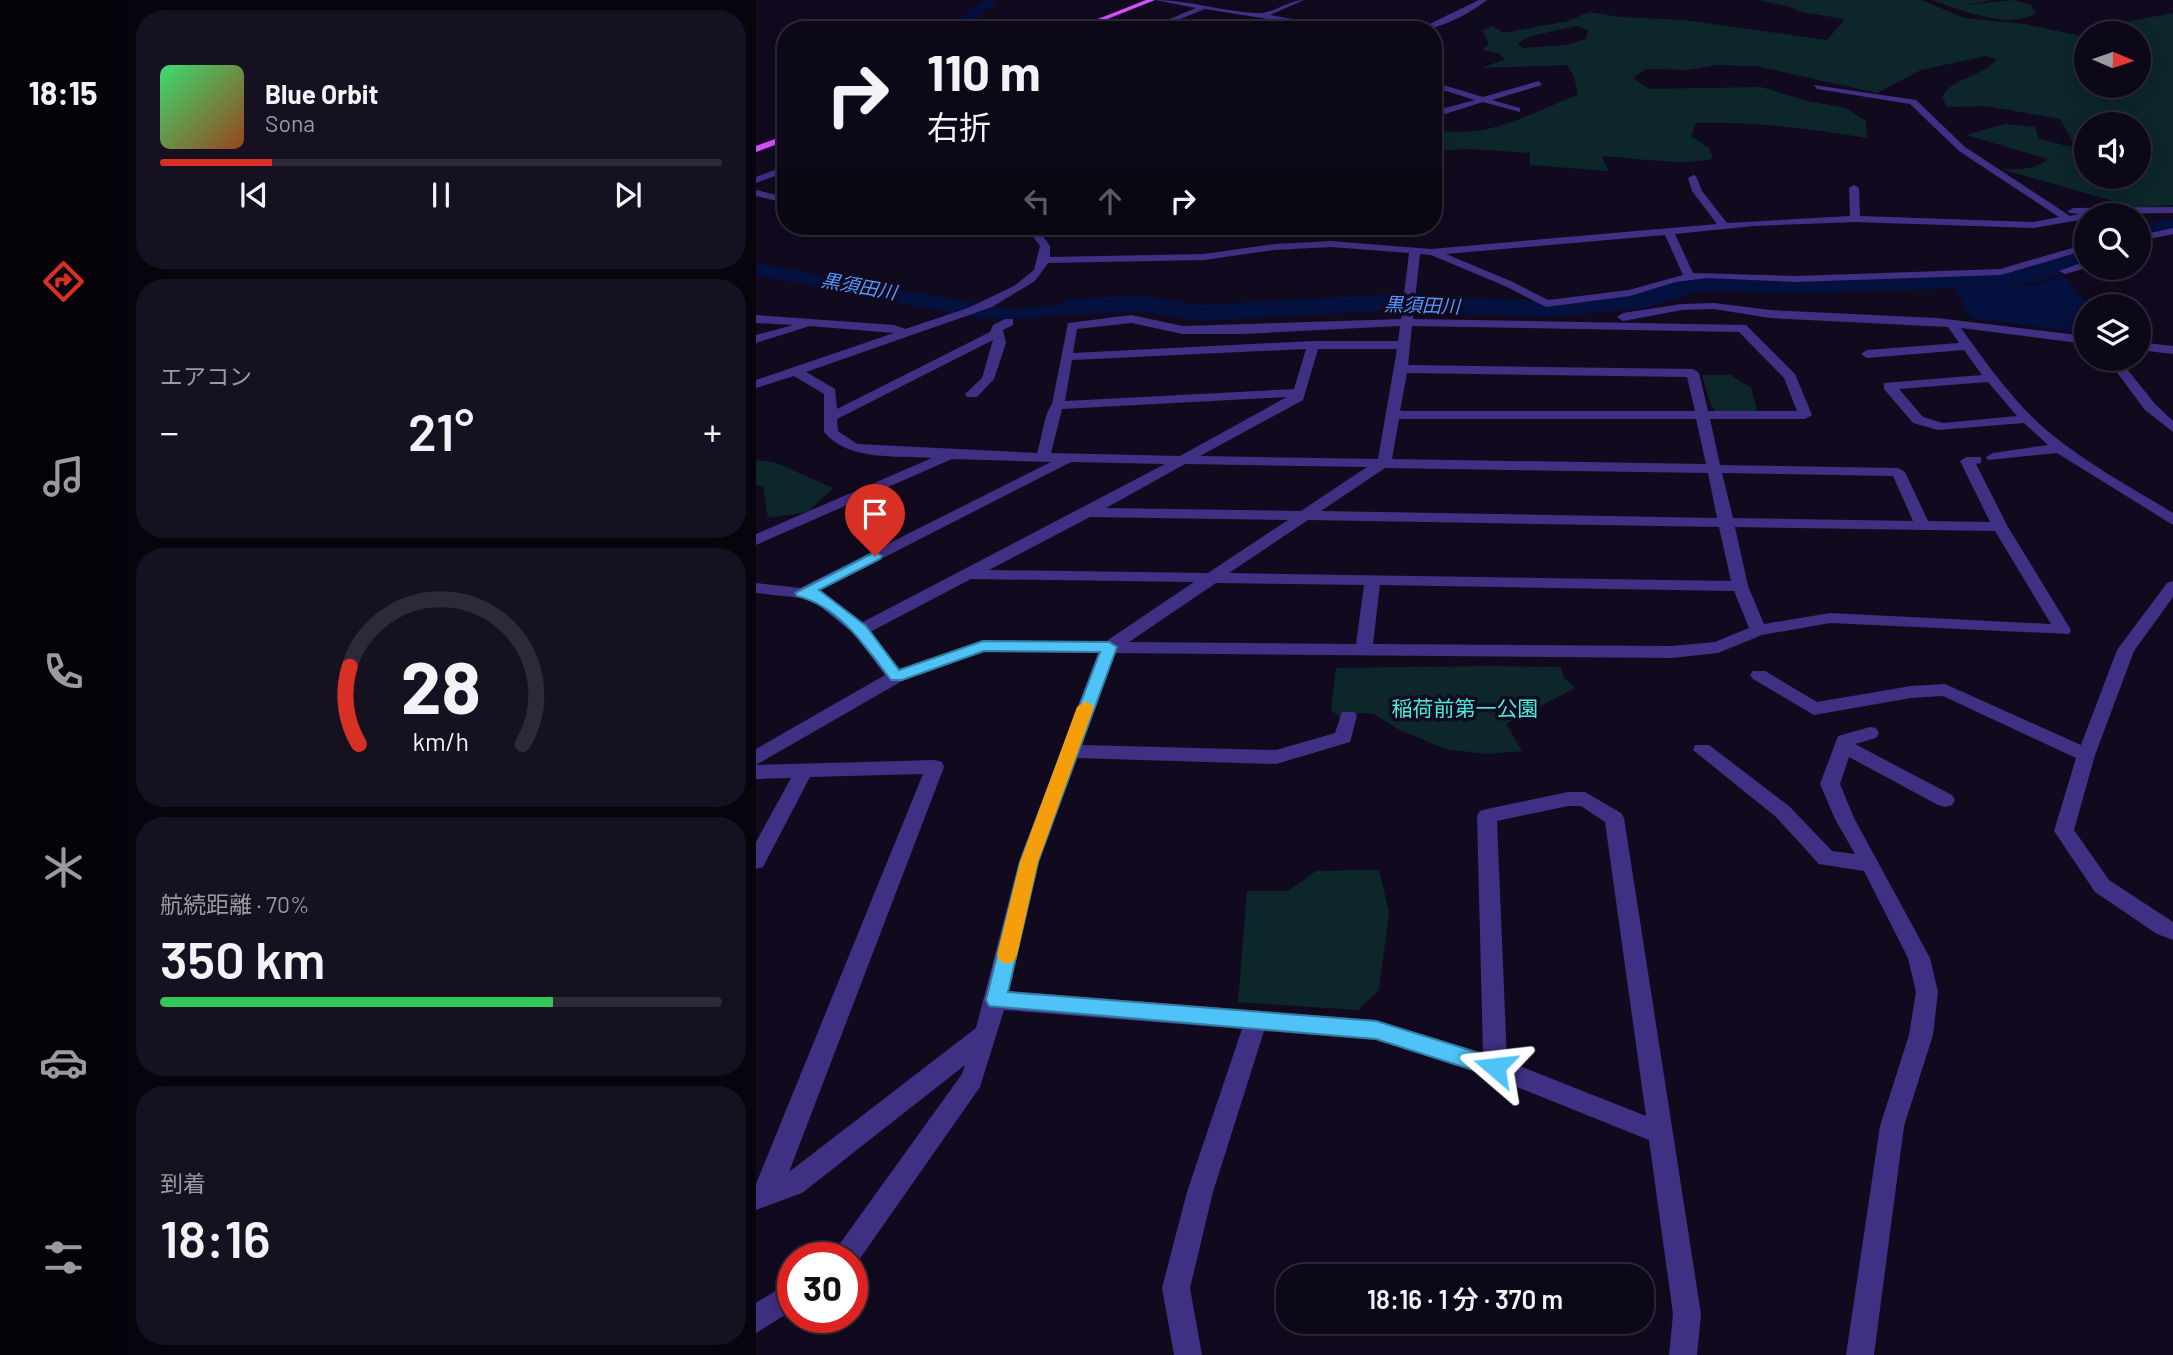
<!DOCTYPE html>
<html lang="ja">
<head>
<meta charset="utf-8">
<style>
	:root { --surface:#0d0817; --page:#161120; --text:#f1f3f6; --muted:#9a9aa1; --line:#2d2936; --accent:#d93025 }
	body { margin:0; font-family:Barlow,"Noto Sans JP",sans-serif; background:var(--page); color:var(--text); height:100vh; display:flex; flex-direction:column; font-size:26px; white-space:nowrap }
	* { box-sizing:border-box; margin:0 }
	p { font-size:23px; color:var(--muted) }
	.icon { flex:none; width:38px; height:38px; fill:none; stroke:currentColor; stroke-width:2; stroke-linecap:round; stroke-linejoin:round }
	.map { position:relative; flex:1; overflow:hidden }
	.side { display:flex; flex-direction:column; gap:10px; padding:10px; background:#07040d; width:630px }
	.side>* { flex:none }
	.banner { position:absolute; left:21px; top:21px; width:665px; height:214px; border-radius:28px; box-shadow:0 4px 18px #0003,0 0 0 2px var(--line); background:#0d0817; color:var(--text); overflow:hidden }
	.needle { width:46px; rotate:92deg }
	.fabs { position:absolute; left:1318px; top:21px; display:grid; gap:14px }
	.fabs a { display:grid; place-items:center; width:77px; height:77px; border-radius:50%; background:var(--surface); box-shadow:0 4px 18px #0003,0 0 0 2px var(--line); font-size:35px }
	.speed { position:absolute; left:21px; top:1242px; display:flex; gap:14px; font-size:35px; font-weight:700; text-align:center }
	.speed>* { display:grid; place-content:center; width:91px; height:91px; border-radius:50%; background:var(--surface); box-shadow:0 4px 18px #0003,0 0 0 2px var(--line); line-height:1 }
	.speed .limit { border:10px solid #d22; background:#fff; color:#111 }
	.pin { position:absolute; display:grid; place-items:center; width:60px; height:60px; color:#fff; margin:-72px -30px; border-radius:50% 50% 50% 0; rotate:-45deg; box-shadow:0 0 7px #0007 }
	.pin .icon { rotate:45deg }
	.me { position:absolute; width:77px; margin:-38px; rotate:287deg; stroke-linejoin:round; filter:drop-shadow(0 0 5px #0008) }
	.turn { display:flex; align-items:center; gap:24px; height:147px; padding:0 35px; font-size:32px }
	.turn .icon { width:91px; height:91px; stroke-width:2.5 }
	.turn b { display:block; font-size:49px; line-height:60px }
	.lanes { display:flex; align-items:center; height:66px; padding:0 35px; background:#0003; justify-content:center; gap:35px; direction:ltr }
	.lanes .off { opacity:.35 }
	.big { font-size:52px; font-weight:600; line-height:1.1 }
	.side .tile { flex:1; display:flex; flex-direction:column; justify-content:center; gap:10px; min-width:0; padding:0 24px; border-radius:28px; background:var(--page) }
	.side .dial { align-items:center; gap:0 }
	.dial svg { height:182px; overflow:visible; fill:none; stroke:var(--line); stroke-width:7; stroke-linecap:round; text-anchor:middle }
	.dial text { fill:var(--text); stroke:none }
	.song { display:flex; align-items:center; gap:21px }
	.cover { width:84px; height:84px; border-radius:10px; background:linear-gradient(135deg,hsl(140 70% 55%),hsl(20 70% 35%)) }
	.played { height:7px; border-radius:4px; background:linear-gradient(90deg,var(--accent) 20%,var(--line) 20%) }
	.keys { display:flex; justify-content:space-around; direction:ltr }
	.heat { display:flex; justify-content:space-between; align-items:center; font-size:38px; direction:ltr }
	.charge { height:10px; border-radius:5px; background:linear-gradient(90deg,#34c759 70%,var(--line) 0) }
	.trip { position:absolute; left:520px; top:1264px; width:378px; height:70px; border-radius:28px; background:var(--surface); box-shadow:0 4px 18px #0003,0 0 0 2px var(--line); font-weight:600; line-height:70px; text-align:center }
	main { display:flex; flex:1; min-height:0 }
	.tab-bar { display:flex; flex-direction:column; width:126px; justify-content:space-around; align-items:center; background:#050309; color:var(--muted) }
	.tab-bar .icon { width:49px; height:49px }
	.tab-bar .on { color:var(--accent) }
	.tab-bar b { font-size:32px; color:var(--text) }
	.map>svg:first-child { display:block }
</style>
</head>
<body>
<main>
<nav class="tab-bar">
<b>18:15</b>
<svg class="icon on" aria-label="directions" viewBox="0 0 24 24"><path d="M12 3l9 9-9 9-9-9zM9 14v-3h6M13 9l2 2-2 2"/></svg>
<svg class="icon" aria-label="music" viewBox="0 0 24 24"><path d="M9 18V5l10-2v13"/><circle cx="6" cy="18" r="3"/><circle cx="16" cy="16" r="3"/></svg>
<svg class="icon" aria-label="phone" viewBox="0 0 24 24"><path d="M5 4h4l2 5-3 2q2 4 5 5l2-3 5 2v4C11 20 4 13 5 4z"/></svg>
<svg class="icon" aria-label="climate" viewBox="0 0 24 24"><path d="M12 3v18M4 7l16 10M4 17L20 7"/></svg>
<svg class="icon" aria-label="car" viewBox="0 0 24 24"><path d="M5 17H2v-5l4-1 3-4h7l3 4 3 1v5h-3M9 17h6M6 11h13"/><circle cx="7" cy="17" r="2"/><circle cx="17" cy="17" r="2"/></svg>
<svg class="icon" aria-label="filters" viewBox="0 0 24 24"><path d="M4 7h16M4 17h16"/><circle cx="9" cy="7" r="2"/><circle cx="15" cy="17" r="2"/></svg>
</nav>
<section class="side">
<div class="tile">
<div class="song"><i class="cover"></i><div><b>Blue Orbit</b><p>Sona</p></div></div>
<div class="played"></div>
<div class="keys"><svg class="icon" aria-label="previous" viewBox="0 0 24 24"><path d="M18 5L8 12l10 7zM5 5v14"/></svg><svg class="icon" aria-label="pause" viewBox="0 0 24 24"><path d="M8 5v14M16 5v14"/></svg><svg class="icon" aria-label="next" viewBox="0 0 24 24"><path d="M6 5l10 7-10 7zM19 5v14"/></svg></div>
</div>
<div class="tile"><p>エアコン</p>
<div class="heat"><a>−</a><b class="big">21°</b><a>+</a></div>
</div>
<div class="tile dial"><svg viewBox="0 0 100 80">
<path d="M14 69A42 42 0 1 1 86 69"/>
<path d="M14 69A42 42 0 0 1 10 35" stroke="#d93025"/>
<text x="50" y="56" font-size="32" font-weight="700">28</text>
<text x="50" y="72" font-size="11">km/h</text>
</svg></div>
<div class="tile"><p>航続距離 · 70%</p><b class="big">350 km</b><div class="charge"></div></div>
<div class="tile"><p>到着</p><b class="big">18:16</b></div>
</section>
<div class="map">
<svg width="1417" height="1355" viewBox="0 0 1417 1355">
	<rect width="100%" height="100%" fill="#110a1f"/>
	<!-- green -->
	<path fill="#0c262a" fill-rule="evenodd" d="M1002,0H1165L1209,18L1268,24L1330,37V86H1382V33H1345L1369,22L1417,13V205L1382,208L1245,169C1262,169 1278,171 1292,159L1210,135L1249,124L1279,127L1283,139L1320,148L1304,119L1230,106L1191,107L1186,97C1197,76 1226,78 1241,59L1230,56L1165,70L1121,93L1000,66L960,65L931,70L890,69L877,78L893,89L1005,87L1051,101L1090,108L1110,121L1111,138C1054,129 998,121 940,123L935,136L953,148L957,159C921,166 882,158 846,156L852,171L774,165V153L713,149L677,151V129C735,141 772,113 822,95L818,76L811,65L726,68L749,59L742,53L726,50L733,44L726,31L737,26L747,33L812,21L833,12L864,17L929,20L1071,40L1089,19L1045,12L1035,7ZM821,26L832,30L830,39L811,45L766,48L762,43L775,36ZM1330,124H1382V177H1330Z
		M1176,0H1236L1207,5L1258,0L1277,6L1275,7L1280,13C1254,31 1202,9 1176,0Z
		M946,375H975L995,388L1002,414C955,413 959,422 946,375Z
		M0,460L18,462L77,488L52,512L12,518L7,486L0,485Z
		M735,666L805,667L808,678L819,688L750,724L766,751L731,754L689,749L642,729L618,714L606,713L585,718L575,710L580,668Z
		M623,870L633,912L623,990L602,1010L482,1002L491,891H532L560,871Z"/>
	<!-- water -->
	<path fill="#04103e" d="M228,0H240L238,2L240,3L204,30H188Z
		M0,263L251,309L377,300L375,305L317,310L311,314L268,319L221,318L0,275Z
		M1307,275L1333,306H1330V333L1215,318L1199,288L1276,286Z"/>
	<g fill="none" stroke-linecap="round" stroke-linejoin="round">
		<!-- river -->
		<path fill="#04103e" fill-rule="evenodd" d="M1417,219V233L1401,235L1382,242V225Z
			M1330,247V264L1277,283L1250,287L1044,293L944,291L887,308L792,317L640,310L445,321L381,311L318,315L308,313L304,307L308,301L318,299L381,295L445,305L640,294L792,301L884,292L942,275L1044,277L1250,271L1264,269Z"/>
		<!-- minor -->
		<path fill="#3f3083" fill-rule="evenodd" d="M399,0C434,0 467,12 502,13C517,14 532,0 548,0L514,15L597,30H579L449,9L397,30H387L440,8Z
			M723,0H731C713,14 683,30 661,30Z
			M332,27L340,28V30H329Z
			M783,81L786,85L736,100L764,108V112L727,102L689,114L677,111V106L689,108L719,100L677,87V82L727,97Z
			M1058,85L1160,100L1209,147L1314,216L1324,214L1313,213L1312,211L1317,208L1417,207V213L1334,214L1330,215V219L1277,228L1099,222L998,226L919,234L937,273L1039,276L1244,269L1330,244V250L1245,275L1039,282L951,278L920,282L874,296L790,307L749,286L675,255L664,254L657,319L990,325L1039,374L1056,415L1049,419H954L964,465L1142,468L1149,472L1172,521L1234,522L1204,461L1211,457H1225V463L1220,464L1252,527L1315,630L1313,634L1074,623L1006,635L962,653L916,658L359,653L326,745L520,750L579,733L586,712H598L601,716L594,742L520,764L321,758L283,862L253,991L620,1020L727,1053L721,816L724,811L731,809L812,792H829L865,813L868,818L945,1314L941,1355H913L917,1314L893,1140L736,1077L620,1040L508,1031L457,1192L434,1288L446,1355H418L406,1288L431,1192L486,1029L248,1010L224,1087L98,1267L96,1268V1258H76L80,1249L206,1074L209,1065L46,1193L0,1210V1184L167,774L54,777L7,867L0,869V842L35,778L0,779V765L179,760L186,762L188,767L33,1172L220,1028L263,862L342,653L228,652L146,681L0,765V749L129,675L98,634L55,599L0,593V583L44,588L295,462L196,459L0,545V534L176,458C141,455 93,462 68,432V394L38,376L0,388V380L138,333L54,326L0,343V335L37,325L0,323V315L138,325L149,329L212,308L258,286L278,270L284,246L269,226H279L294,246V257L448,254L518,244L575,241L675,249L961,224L936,191L932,178L937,175L940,176L946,191L971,223L1094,216L1093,188L1098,185L1103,188L1104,216L1277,222L1303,217L1203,151L1154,104L1061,89ZM909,235L927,275L873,290L792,300L757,282L690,254ZM575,247L653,253L645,319L427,326L375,315L312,323L296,404C288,414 286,439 281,453L101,444L82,431L81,419L237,340L226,378L209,394L211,397H221L238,379L250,343L247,330L257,325V319H249L237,325L234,332L81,409L79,389L50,372L236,307L279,281L292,263L448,260L518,250ZM375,323L427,334H486L644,326L642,341H557L317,353L321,329ZM656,326L983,332L1028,378L1041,411H952L943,373L937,369L652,365ZM550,349L538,389L309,401L316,360ZM562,349H641L622,459L444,456L547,400ZM651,373L931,377L939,411H644ZM531,397L424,456L295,453L306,409ZM643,419H940L950,464L636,459ZM315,462L409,464L105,623L64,590ZM429,464L611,467L545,511L350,508ZM629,468L952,473L961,518L565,511ZM966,473L1137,476L1157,521L977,518ZM334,517L532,520L452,573L233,570ZM552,520L963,527L975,581L473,573ZM979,527L1239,531L1295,624L1074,613L1008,624L992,586ZM215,579L438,582L349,642L227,640L144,669L114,632ZM460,583L608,585L600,644L373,642ZM624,585L978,591L993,628L959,642L916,646L617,644ZM812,806H825L849,822L890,1116L751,1061L741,821Z
			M30,166V172L0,183V177Z
			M0,190L30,197V203L0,196Z
			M1417,228V234L1393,239L1382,247V238L1385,235Z
			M1330,261V268L1309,274L1303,271Z
			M958,303L1014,310L1181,318L1330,336V344L1205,328C1232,366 1260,405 1295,434C1333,465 1376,488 1417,513V525L1301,453L1232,460L1230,457L1237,453L1292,445L1268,423L1182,430L1157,423L1128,389V383L1226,375L1208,350L1111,358L1105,354L1111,350L1203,343L1192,327L1014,318L958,309L926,310L867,321L861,317L867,313L926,304ZM1232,382L1261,416L1187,423L1167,417L1143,389Z
			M1382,342L1417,346V354L1382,350Z
			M1351,359H1363L1399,404L1417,421V432L1389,410Z
			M1417,581V597L1378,651L1339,755L1318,830L1353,880L1417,922V940L1401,934L1339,892L1298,831L1320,758L1187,696L1155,698L1058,715L997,679L994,675L997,671H1009L1061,702L1155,686L1189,684L1325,745L1361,650L1411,583Z
			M1114,727L1120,728L1123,733L1120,738L1099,744L1196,795L1199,800L1196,805L1189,807L1182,805L1093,757L1084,784L1098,818L1174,958L1182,992L1177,1035L1148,1126L1118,1355H1090L1124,1126L1153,1035L1160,992L1152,958L1108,871L1063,864L1020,817L937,750L939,745H953L1034,807L1076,851L1099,854L1079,819L1064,784L1082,736Z
			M37,1280V1310L0,1333V1303Z"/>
		<!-- major -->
		<path fill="#d84fff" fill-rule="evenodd" d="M390,0H399L324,30H314Z
			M30,135V141L0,152V146Z"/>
	</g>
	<!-- route -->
	<path fill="#4fc3f7" stroke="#337fa1" stroke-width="2" d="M119,552L126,556L124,559L63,590L110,626L143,670L227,641L353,642L361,647L282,862L252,992L620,1021L746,1060L749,1067L746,1074L739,1077L620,1039L233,1006L230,1000L264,862L344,652L228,651L146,680H135C110,647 83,606 41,596L39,593Z"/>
	<!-- slow -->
	<path fill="#f59e0b" d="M330,701L338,707L282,862L261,955L258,961L251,964L244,961L241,955L264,862L321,707Z"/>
	<g text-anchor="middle" stroke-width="7" stroke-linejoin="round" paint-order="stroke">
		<!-- far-water labels -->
		<g font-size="19" font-style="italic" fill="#5697ff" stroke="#110a1f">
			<text transform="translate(103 286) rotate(10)" y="7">黒須田川</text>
			<text transform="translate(666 305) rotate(2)" y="7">黒須田川</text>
		</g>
		<!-- park labels -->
		<g font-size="21" fill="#48ebdb" stroke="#110a1f">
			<text x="709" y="716">稲荷前第一公園</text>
		</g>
	</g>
</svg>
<div class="fabs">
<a><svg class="needle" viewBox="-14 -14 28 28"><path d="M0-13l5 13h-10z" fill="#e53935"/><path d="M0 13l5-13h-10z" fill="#9a9aa1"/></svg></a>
<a><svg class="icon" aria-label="sound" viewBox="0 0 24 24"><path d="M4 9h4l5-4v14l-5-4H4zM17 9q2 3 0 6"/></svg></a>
<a><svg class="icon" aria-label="search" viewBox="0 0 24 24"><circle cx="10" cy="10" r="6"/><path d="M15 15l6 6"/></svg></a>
<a><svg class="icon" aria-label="layers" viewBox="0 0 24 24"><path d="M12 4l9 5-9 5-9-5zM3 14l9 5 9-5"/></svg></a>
</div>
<div class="speed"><div class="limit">30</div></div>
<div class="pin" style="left:119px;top:556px;background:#d93025"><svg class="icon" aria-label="arrive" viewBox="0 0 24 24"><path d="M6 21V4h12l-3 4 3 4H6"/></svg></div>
<svg class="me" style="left:739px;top:1067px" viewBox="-20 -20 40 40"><path d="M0-17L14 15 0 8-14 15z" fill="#4fc3f7" stroke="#fff" stroke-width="4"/></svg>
<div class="trip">18:16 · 1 分 · 370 m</div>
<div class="banner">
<div class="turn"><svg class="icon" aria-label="right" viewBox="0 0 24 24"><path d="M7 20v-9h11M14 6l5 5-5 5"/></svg><div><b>110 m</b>右折</div></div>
<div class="lanes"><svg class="icon off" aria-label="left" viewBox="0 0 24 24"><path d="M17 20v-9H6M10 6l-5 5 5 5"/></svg><svg class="icon off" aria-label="ahead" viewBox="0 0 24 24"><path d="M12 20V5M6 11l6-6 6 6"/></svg><svg class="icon" aria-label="right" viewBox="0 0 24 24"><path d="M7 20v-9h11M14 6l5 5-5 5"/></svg></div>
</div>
</div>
</main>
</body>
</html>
